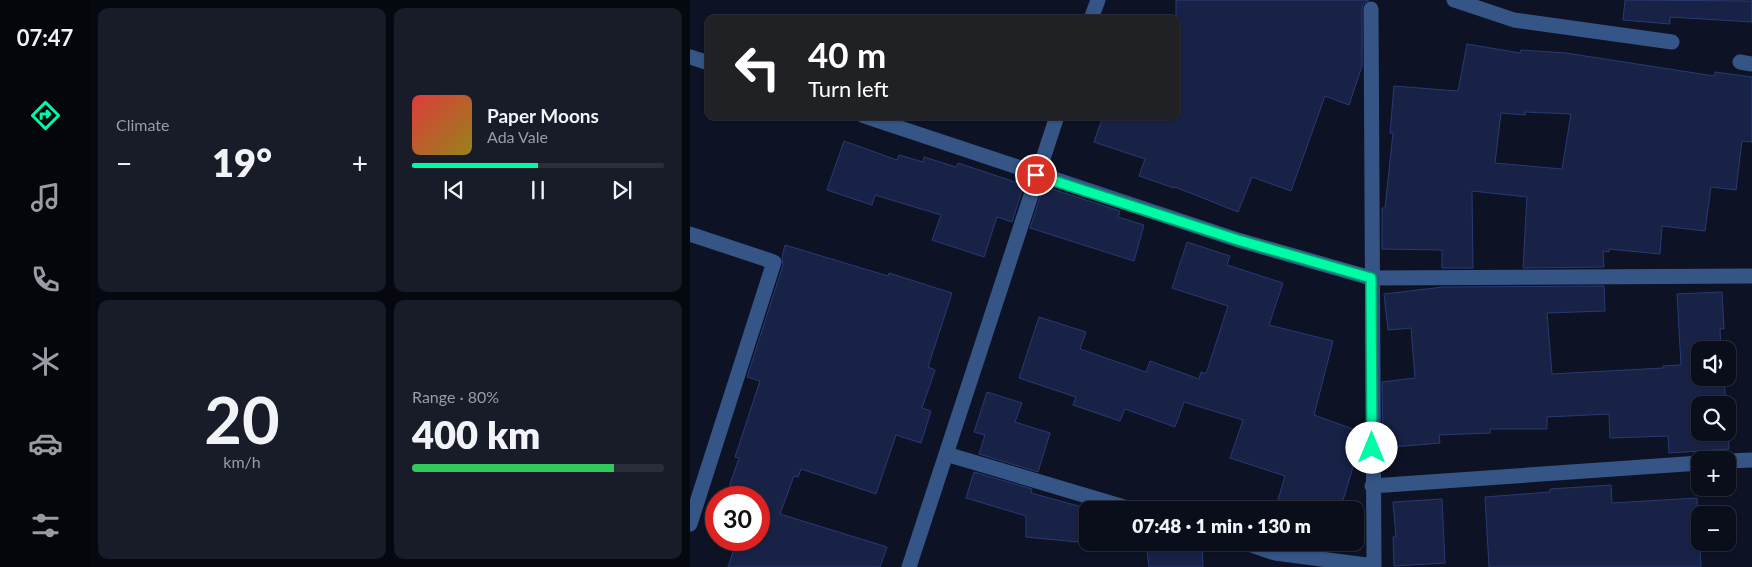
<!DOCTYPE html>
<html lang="en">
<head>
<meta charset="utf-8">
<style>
	:root { --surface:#0a0e1b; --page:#181c28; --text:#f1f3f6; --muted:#999ca3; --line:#2a2e3a; --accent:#00fba7 }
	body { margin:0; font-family:Lato,sans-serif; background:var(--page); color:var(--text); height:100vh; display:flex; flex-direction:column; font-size:19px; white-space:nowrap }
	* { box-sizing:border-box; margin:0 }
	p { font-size:16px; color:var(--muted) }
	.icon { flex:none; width:28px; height:28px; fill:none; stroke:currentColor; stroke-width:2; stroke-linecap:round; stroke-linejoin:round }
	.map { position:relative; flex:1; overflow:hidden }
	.details { display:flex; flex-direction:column; gap:8px; padding:8px; background:#06080f; width:600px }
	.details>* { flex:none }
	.top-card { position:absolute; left:15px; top:15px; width:475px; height:105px; border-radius:10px; box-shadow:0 1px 4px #0004,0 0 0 1px var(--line); background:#202124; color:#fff; overflow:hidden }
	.fabs { position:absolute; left:1001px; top:341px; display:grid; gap:10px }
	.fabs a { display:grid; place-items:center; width:45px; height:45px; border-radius:10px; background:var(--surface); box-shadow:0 1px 4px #0004,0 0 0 1px var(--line); font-size:25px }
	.speed { position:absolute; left:15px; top:486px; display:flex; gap:10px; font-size:25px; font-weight:700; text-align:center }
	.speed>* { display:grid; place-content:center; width:65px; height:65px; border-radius:50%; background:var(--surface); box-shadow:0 1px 4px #0004,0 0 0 1px var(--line); line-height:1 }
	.speed .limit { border:8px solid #d22; background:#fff; color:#111 }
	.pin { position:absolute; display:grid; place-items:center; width:42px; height:42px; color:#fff; margin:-21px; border:2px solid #fff; border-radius:50%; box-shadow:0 1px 5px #0007 }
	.me { position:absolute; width:55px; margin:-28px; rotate:0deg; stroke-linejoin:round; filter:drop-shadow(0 0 4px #0008) }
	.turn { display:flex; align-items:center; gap:18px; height:105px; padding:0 20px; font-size:22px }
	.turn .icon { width:65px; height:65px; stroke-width:2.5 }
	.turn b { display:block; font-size:35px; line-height:42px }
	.big { font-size:38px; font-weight:800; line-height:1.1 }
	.details .card { flex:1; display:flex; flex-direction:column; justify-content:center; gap:8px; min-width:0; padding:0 18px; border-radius:10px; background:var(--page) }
	.details .dial { align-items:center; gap:0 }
	.dial b { font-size:65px; line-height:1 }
	.song { display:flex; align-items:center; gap:15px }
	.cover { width:60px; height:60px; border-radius:8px; background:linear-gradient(135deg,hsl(0 70% 55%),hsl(50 70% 35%)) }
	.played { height:5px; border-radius:2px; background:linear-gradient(90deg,var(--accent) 50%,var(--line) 50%) }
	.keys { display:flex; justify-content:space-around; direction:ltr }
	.heat { display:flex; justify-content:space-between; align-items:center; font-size:28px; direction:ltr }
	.charge { height:8px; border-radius:4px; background:linear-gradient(90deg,#34c759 80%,var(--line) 0) }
	.details .tiles { flex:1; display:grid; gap:8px; grid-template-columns:repeat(2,1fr) }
	.trip { position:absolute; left:389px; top:501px; width:285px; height:50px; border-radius:10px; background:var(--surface); box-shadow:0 1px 4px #0004,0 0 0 1px var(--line); font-weight:800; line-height:50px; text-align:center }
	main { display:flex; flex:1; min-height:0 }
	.dock { display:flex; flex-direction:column; width:90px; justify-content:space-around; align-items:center; background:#04060b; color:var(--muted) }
	.dock .icon { width:35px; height:35px }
	.dock .active { color:var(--accent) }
	.dock b { font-size:22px; color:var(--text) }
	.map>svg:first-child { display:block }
</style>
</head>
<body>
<main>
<nav class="dock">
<b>07:47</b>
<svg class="icon active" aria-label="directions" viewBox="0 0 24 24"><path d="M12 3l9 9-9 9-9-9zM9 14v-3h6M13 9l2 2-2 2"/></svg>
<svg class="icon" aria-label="music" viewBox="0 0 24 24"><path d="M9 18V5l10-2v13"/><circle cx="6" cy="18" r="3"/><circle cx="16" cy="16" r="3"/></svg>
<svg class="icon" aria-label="phone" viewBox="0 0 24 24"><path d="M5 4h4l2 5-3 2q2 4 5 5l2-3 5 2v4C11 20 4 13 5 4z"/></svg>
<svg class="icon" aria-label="climate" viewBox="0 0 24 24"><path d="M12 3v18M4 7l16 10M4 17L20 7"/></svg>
<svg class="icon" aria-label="car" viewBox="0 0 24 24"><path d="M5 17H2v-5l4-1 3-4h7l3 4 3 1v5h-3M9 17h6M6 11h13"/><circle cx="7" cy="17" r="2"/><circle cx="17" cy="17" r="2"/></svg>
<svg class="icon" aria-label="filters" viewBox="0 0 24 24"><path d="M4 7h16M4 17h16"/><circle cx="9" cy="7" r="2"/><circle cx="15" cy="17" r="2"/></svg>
</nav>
<section class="details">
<div class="tiles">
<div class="card"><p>Climate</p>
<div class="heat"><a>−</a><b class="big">19°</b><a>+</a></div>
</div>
<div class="card">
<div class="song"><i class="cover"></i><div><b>Paper Moons</b><p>Ada Vale</p></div></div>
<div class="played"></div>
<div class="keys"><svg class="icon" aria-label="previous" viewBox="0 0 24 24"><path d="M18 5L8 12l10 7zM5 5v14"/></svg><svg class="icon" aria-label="pause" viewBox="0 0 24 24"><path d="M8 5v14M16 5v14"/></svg><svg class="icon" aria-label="next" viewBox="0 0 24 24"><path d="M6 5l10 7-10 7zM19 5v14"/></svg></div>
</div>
<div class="card dial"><b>20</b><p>km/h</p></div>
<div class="card"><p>Range · 80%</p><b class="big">400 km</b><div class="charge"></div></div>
</div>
</section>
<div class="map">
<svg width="1062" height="567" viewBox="0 0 1062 567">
	<rect width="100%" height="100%" fill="#0d1324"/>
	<!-- building -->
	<path fill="#182246" stroke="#283a74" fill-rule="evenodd" d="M486,0H679L673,4L672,9V66L659,105L635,96L601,191L562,177L548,212L485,187L484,188L449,176L455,159L404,142L413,116H486Z
		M935,0L1062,1V22L980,17V24L933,20Z
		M777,44L830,53L831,50L876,53L1024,76L1025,72L1062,77V142L1052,141L1046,190L1021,187L1015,231L972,226L970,254L919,249V252L913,251L914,267L833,268L837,197L782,191L783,268H752V250L692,249V208H695L703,133H700L704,86L768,91ZM835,112L881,114L872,169L805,163L811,113L835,115Z
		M154,141L207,160L209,155L233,162L234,157L266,167L268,163L334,185L322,222L307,217L294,257L242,240L251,215L185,195L182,205L137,190Z
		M356,187L430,211L428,217L454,225L444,261L340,228L352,191L355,192Z
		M497,242L540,256L537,265L593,283L579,325L643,341L624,415L674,433V450L668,451L650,510H585L595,476L540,458L553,420L494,402L485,427L435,409L430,421L383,405L386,397L329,378L349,317L396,332L390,349L456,372L460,361L509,379L511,372L516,374L538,306L482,288Z
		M95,245L198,276L199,273L262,293L238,367L245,370L232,408L241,411L231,443L206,435L186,494L111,469L108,477L104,476L90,514L197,547L190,567H38L47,540H69V497L39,487L49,458L45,457L70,381L57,377L93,265L92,257Z
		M914,286L915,311L857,313L862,374L973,368V366L991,365L987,294L1032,292L1034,329H1030L1031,350H1010V378H1034L1036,405H1010V432H1038V430L1039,449L979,453L978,436L920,438L919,414L857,417V429H800V433L749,435L750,443L693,448L692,382L725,378L721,328L698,330L694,294L753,287Z
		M297,392L332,403L325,422L360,433L348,472L289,454L295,435L284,432Z
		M284,472L342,489L341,493L392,507L388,542L336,537V516L276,498Z
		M921,485L922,503L1007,498L1011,567H799L795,497L860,492V489Z
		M752,499L755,563L704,566L703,537H706L703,502Z
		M456,542H512L513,567H459Z"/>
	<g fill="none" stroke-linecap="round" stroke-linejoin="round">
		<!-- minor -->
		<path stroke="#355586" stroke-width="15" d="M764,0L824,20L982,42
			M681,9L684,567
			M401,19L408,0
			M0,57L19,63
			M1050,62L1062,64
			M174,116L548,240L681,278L1062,276
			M0,234L84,262L0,524
			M256,454L444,510
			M1038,461L1062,460
			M682,486L1010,463
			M552,542L585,553L684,566
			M219,567L367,116"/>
	</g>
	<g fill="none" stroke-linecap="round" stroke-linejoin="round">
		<defs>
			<path id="route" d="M346,175L548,240L681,278L682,448"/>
		</defs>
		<!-- route casing -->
		<use href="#route" stroke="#00a36d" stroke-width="12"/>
		<!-- route -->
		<use href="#route" stroke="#00fba7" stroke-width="9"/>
	</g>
</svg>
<div class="fabs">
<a><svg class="icon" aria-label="sound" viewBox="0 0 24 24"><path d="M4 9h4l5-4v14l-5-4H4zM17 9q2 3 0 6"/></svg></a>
<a><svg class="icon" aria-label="search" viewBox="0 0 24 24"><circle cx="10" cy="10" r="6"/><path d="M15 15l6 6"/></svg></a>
<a>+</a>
<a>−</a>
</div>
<div class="speed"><div class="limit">30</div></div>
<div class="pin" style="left:346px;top:175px;background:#d93025"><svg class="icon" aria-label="arrive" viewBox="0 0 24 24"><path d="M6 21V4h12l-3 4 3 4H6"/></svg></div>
<svg class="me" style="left:682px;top:448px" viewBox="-20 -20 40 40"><circle r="19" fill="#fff"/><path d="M0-13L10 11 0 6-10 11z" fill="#00fba7"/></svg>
<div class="trip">07:48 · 1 min · 130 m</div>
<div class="top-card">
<div class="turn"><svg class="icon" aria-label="left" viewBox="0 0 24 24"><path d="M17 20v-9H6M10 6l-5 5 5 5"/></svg><div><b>40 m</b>Turn left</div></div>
</div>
</div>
</main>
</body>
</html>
